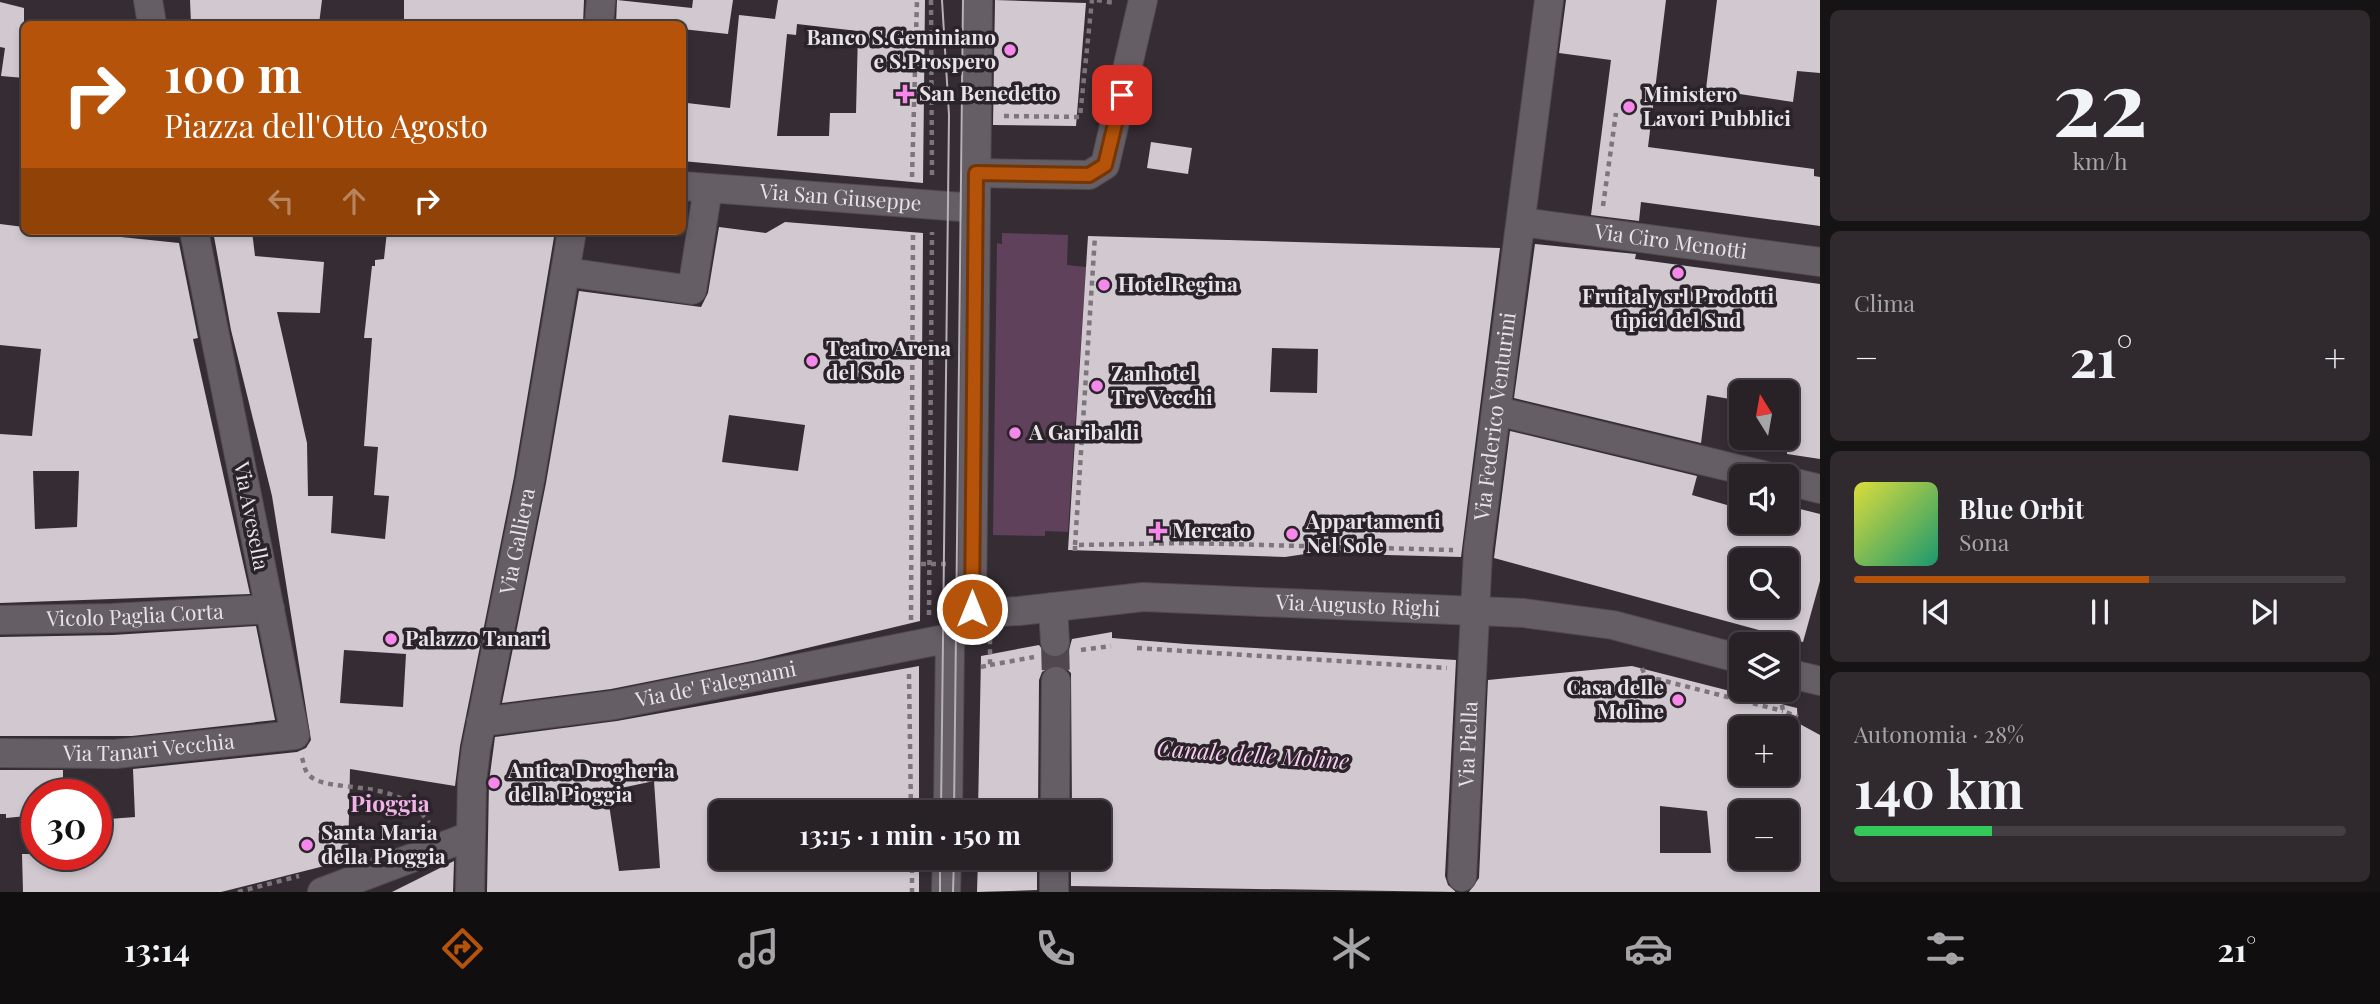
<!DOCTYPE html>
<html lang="it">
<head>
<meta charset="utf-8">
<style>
	:root { --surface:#282226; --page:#302a2e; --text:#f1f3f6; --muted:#a5a4a7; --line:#443f43; --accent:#b45309 }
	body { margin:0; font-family:"Playfair Display",serif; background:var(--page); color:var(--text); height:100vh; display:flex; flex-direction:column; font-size:26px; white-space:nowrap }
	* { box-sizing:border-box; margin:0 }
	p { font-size:23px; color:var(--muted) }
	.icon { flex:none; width:38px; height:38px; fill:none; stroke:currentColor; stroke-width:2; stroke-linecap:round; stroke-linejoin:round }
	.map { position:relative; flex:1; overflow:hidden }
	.details { display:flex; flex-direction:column; gap:10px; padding:10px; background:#161315; width:560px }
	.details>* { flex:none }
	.guide { position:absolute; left:21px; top:21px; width:665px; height:214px; border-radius:10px; box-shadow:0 4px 10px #0003,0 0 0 2px var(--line); background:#b45309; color:#fff; overflow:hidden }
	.needle { width:46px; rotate:349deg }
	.fabs { position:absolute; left:1729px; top:380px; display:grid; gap:14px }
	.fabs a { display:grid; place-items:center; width:70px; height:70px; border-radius:10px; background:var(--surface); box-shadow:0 4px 10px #0003,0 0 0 2px var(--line); font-size:35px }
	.speed { position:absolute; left:21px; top:779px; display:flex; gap:14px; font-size:35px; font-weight:700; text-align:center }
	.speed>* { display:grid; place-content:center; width:91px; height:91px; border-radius:50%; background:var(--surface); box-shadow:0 4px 10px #0003,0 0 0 2px var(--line); line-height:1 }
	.speed .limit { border:10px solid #d22; background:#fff; color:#111 }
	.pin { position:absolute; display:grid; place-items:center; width:60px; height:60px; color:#fff; margin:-30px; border-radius:14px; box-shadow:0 4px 10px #0006 }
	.me { position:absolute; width:77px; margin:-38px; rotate:0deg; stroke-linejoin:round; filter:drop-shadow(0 0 5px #0008) }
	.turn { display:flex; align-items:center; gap:24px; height:147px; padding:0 28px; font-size:32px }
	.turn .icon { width:91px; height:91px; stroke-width:2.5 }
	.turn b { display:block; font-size:49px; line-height:60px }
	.lanes { display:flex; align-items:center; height:66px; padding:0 28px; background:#0003; justify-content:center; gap:35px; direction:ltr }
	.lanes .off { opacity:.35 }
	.big { font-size:52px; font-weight:700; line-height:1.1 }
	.details .tile { flex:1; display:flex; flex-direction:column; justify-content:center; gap:10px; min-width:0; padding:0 24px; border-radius:10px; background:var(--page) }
	.details .dial { align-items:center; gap:0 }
	.dial b { font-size:91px; line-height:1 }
	.song { display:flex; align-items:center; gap:21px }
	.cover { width:84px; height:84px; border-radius:10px; background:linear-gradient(135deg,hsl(60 70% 55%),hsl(160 70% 35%)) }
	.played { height:7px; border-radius:4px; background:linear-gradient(90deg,var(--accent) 60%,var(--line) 60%) }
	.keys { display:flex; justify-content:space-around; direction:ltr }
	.heat { display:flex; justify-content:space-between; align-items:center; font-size:38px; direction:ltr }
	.charge { height:10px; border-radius:5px; background:linear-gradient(90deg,#34c759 28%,var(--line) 0) }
	.trip { position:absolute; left:709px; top:800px; width:402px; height:70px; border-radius:10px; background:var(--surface); box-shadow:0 4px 10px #0003,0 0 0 2px var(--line); font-weight:700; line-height:70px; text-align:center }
	.tab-bar { display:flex; height:112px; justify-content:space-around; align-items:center; background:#100e0f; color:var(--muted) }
	.tab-bar .icon { width:49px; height:49px }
	.tab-bar .current { color:var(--accent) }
	.tab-bar b { font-size:32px; color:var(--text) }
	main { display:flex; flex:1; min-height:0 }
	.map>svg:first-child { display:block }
</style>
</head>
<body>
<main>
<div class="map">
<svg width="1820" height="892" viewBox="0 0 1820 892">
	<rect width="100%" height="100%" fill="#352d33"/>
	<!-- green -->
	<path fill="#5f415b" d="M1002,233L1068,235L1067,265L1086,267L1068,532L1045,531V536L993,535L997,243L1002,244Z"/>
	<!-- building -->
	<path fill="#d1c8d0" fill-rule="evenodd" d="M190,0H322L319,24H191Z
		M404,0H584L583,24H404Z
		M617,0L692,8L693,0H733L728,34L682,29V24H616Z
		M778,0H925L923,183L682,161V119H686L687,103L730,108L739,15L775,19ZM797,24L858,31L856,113H830L829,136H777L787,34L796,35Z
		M995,0L1086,3L1076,126L993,125Z
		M1566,0H1666L1648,147L1814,169V176L1820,177V226L1641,202L1639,221L1591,215L1611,60L1559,53Z
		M1717,0H1820V73L1797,71L1793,102L1706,89Z
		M0,2L24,8V78L1,76L5,48L0,47Z
		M1151,142L1192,148L1188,174L1147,168Z
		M785,222L923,233L920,621L757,660L611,689L502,703L546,483L579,291L701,307L708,293L719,227L766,233ZM729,415L805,425L798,471L722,462Z
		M0,224L24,227V231H63L179,243L198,338L193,339L250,594L0,603V434L32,436L41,349L0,345ZM33,471H79L77,527L35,529Z
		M213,231H252L255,256L324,262L320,313L277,312L307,443L308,496H333L331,533L385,539L389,496L374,495L378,447L364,446L372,338H364L372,266H375V260L384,259L387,231H555L514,477L460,746L455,786L350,769L348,860L221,892H23L22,854H96V820L135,817L133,769L297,752L306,748L311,740L272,496L231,330ZM344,650L406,654L403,707L340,703Z
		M1088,236L1500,248L1461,557L1312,553L1285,557L1068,550ZM1272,348L1318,349L1317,393L1270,392Z
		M1535,244L1636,254L1635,259L1820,284V459L1787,454V392H1741V401L1707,395L1701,443L1514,398Z
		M1510,431L1697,476L1692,495L1741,509V522L1796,524L1800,509L1820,514V581L1803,642L1494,558ZM1741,560H1787V606H1741Z
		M256,626L275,720L132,736H0V637L113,635Z
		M1112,632V638L1186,644L1456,660L1445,876L1448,885L1456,892L1071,886V858H1099V812H1072L1071,673L1065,667L1055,664L1042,672L1039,680L1038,812H978L981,656L1039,645L1047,656L1057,658L1069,650L1072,639Z
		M919,666V812H721V858H825V870L873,866V858H919V892H487L489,782L495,737L617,721ZM654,781L660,868L619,871L607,791Z
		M1632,666L1797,708L1798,723L1820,735V892H1469L1479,878L1488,680ZM1741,728H1787V783L1741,786ZM1660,806L1707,811L1711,853H1660ZM1741,812H1787V858H1741Z
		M0,770H63V794H37V815L6,818V814H0Z
		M978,858H1037V890L977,892Z
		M454,861L453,892H392Z"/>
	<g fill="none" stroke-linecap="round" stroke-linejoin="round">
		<!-- minor-tunnel -->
		<path stroke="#50484e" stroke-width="28" stroke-dasharray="28 14" stroke-linecap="butt" d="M1055,642L1056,681"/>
		<defs>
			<g id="minor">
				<path d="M148,0L152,24"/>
				<path d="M599,24L601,0"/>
				<path d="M976,173L1089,175L1105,165L1143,0"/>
				<path id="s1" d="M682,186L975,208"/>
				<path id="s2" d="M1522,222L1820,262"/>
				<path d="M566,272L692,290L708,188"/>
				<path d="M1497,411L1767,476"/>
				<path d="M1787,481L1820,489"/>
				<path d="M1053,607L1055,642"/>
				<path id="s3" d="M972,609L980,613L1019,611L1143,597L1524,613L1613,625L1741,659"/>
				<path id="s4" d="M0,620L112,618L270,609"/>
				<path d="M1787,673L1820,681"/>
				<path id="s5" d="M481,722L614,705L950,638"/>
				<path id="s6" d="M0,753L115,754L295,735L194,231"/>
				<path d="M948,812L950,638L972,609L978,0"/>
				<path d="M1055,812L1056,681"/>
				<path id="s7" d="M1462,877L1478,551L1549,0"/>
				<path d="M322,892L470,836"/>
				<path id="s8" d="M470,892L472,781L476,749L530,480L572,231"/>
				<path d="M946,892L947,858"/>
				<path d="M1054,892V858"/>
			</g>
		</defs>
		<!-- minor casing -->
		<use href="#minor" stroke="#514b50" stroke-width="30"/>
		<!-- path -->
		<path stroke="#7c767b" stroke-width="4.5" stroke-dasharray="5 5" stroke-linecap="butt" d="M931,0L932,178
			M1097,0L1114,3
			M1004,116L1080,117L1092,0
			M912,177L917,0
			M1603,206L1616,113
			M1075,545L1095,236
			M1075,551V545L1189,543L1453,550
			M921,564H948
			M929,615L932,232
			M911,620L913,233
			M1137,648L1447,668
			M1081,650L1111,646
			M990,665L1034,657
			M981,667L990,665V639
			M1642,668L1645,676L1783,711
			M909,674L911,812
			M1782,705L1783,711L1798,717
			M302,758C304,763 304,769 308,774C326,796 398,774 429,823
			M912,858V892
			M238,892L299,876"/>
		<!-- minor -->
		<use href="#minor" stroke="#665e65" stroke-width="28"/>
		<!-- tram -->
		<path stroke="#b7b2b7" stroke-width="2" d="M941,812L949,115L942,0
			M954,812L963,0
			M940,892V858
			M953,892L954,858"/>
	</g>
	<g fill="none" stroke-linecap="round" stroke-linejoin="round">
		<defs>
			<path id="route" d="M972,609L976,173L1089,175L1105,165L1122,95"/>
		</defs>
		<!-- route casing -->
		<use href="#route" stroke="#753606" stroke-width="18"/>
		<!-- route -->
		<use href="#route" stroke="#b45309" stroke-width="12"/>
	</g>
	<!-- markers -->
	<g fill="#f788eb" stroke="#2a2329" stroke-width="2.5">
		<circle cx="1010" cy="50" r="7"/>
		<path d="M901.5 83.5h7v7h7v7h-7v7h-7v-7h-7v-7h7z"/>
		<circle cx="1629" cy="107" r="7"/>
		<circle cx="1678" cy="273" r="7"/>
		<circle cx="1104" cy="285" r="7"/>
		<circle cx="812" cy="361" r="7"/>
		<circle cx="1097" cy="386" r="7"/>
		<circle cx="1015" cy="433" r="7"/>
		<path d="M1154.5 520.5h7v7h7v7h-7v7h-7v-7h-7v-7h7z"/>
		<circle cx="1292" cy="534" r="7"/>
		<circle cx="391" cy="639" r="7"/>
		<circle cx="1678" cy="700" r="7"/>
		<circle cx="494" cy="783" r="7"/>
		<circle cx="307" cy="845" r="7"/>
	</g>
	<g text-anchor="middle" stroke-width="7" stroke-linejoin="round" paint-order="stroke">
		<!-- poi labels -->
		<g font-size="21" font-weight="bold" fill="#e7e3e7" stroke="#2a2329" text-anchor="start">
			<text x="996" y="45" text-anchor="end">Banco S.Geminiano<tspan x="996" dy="24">e S.Prospero</tspan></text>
			<text x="919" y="101">San Benedetto</text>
			<text x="1643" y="102">Ministero<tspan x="1643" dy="24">Lavori Pubblici</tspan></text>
			<text x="1118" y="292">HotelRegina</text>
			<text x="1678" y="304" text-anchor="middle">Fruitaly srl Prodotti<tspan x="1678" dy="24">tipici del Sud</tspan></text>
			<text x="826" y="356">Teatro Arena<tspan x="826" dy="24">del Sole</tspan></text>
			<text x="1111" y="381">Zanhotel<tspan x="1111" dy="24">Tre Vecchi</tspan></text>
			<text x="1029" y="440">A Garibaldi</text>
			<text x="1306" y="529">Appartamenti<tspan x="1306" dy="24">Nel Sole</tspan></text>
			<text x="1172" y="538">Mercato</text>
			<text x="405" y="646">Palazzo Tanari</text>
			<text x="1664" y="695" text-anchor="end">Casa delle<tspan x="1664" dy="24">Moline</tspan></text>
			<text x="508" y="778">Antica Drogheria<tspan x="508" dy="24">della Pioggia</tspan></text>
			<text x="321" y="840">Santa Maria<tspan x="321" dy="24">della Pioggia</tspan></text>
		</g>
		<!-- street labels -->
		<g font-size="21" fill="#e7e3e7" stroke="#2a2329">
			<text dy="7" stroke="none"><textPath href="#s1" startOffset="159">Via San Giuseppe</textPath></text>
			<text dy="7" stroke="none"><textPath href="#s2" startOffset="150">Via Ciro Menotti</textPath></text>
			<text dy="7" stroke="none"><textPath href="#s7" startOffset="462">Via Federico Venturini</textPath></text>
			<text transform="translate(251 516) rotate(79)" y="7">Via Avesella</text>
			<text dy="7" stroke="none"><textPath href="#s8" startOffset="355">Via Galliera</textPath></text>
			<text dy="7" stroke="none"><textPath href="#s3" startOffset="388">Via Augusto Righi</textPath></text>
			<text dy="7" stroke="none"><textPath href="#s4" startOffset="135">Vicolo Paglia Corta</textPath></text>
			<text dy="7" stroke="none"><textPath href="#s5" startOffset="238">Via de' Falegnami</textPath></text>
			<text dy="7" stroke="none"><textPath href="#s7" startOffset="133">Via Piella</textPath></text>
			<text dy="7" stroke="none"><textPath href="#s6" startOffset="149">Via Tanari Vecchia</textPath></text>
		</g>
		<!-- water labels -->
		<g font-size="23" font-style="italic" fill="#f9ccf2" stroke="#2a2329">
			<text transform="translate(1253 755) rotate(4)" y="8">Canale delle Moline</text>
		</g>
		<!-- neighbourhood labels -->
		<g font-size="23" font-weight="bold" fill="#f0b2e7" stroke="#2a2329">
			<text x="390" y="812">Pioggia</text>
		</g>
	</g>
</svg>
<div class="fabs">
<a><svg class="needle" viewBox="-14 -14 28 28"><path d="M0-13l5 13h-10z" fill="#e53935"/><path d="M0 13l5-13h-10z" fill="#a5a4a7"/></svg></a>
<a><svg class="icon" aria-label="sound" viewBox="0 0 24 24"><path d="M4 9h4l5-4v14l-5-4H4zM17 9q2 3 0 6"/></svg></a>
<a><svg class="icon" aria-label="search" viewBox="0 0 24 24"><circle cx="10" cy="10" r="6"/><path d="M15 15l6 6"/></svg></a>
<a><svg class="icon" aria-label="layers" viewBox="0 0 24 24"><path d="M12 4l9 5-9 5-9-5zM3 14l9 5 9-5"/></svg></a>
<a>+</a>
<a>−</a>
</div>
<div class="speed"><div class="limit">30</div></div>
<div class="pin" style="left:1122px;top:95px;background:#d93025"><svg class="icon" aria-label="arrive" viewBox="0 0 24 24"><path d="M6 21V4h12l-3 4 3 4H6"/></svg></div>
<svg class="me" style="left:972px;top:609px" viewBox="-20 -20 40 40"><circle r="17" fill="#b45309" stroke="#fff" stroke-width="3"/><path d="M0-11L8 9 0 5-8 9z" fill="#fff"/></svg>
<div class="trip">13:15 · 1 min · 150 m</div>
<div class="guide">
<div class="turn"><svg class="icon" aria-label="right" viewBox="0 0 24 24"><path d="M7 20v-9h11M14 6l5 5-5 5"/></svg><div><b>100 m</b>Piazza dell'Otto Agosto</div></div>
<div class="lanes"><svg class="icon off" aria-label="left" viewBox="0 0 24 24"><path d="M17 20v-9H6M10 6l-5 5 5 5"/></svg><svg class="icon off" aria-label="ahead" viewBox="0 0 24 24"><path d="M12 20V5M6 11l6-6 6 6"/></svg><svg class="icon" aria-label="right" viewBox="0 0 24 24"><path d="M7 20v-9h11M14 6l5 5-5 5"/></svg></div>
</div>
</div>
<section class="details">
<div class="tile dial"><b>22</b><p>km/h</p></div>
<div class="tile"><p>Clima</p>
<div class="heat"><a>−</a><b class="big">21°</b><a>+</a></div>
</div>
<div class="tile">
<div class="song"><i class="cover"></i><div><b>Blue Orbit</b><p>Sona</p></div></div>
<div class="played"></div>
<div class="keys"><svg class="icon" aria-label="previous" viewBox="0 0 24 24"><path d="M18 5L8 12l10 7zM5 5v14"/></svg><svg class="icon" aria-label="pause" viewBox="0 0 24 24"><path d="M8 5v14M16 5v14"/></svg><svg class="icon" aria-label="next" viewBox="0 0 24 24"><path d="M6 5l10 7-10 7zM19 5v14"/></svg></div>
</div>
<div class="tile"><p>Autonomia · 28%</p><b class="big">140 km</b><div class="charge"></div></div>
</section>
</main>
<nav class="tab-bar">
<b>13:14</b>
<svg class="icon current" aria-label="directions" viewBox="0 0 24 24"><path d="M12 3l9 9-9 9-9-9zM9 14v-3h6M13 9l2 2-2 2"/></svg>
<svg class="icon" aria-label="music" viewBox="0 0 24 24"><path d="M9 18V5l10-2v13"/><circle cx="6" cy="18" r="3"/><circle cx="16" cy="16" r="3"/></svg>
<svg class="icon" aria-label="phone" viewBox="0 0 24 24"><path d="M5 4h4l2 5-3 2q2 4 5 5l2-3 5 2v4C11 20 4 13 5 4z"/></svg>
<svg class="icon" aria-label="climate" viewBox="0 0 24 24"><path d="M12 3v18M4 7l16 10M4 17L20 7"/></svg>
<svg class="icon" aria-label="car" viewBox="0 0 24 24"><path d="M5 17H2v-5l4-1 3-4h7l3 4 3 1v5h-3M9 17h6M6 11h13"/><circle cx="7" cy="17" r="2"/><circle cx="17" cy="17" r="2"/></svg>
<svg class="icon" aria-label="filters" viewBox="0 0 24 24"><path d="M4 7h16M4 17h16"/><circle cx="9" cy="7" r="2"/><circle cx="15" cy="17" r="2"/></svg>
<b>21°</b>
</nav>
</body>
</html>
